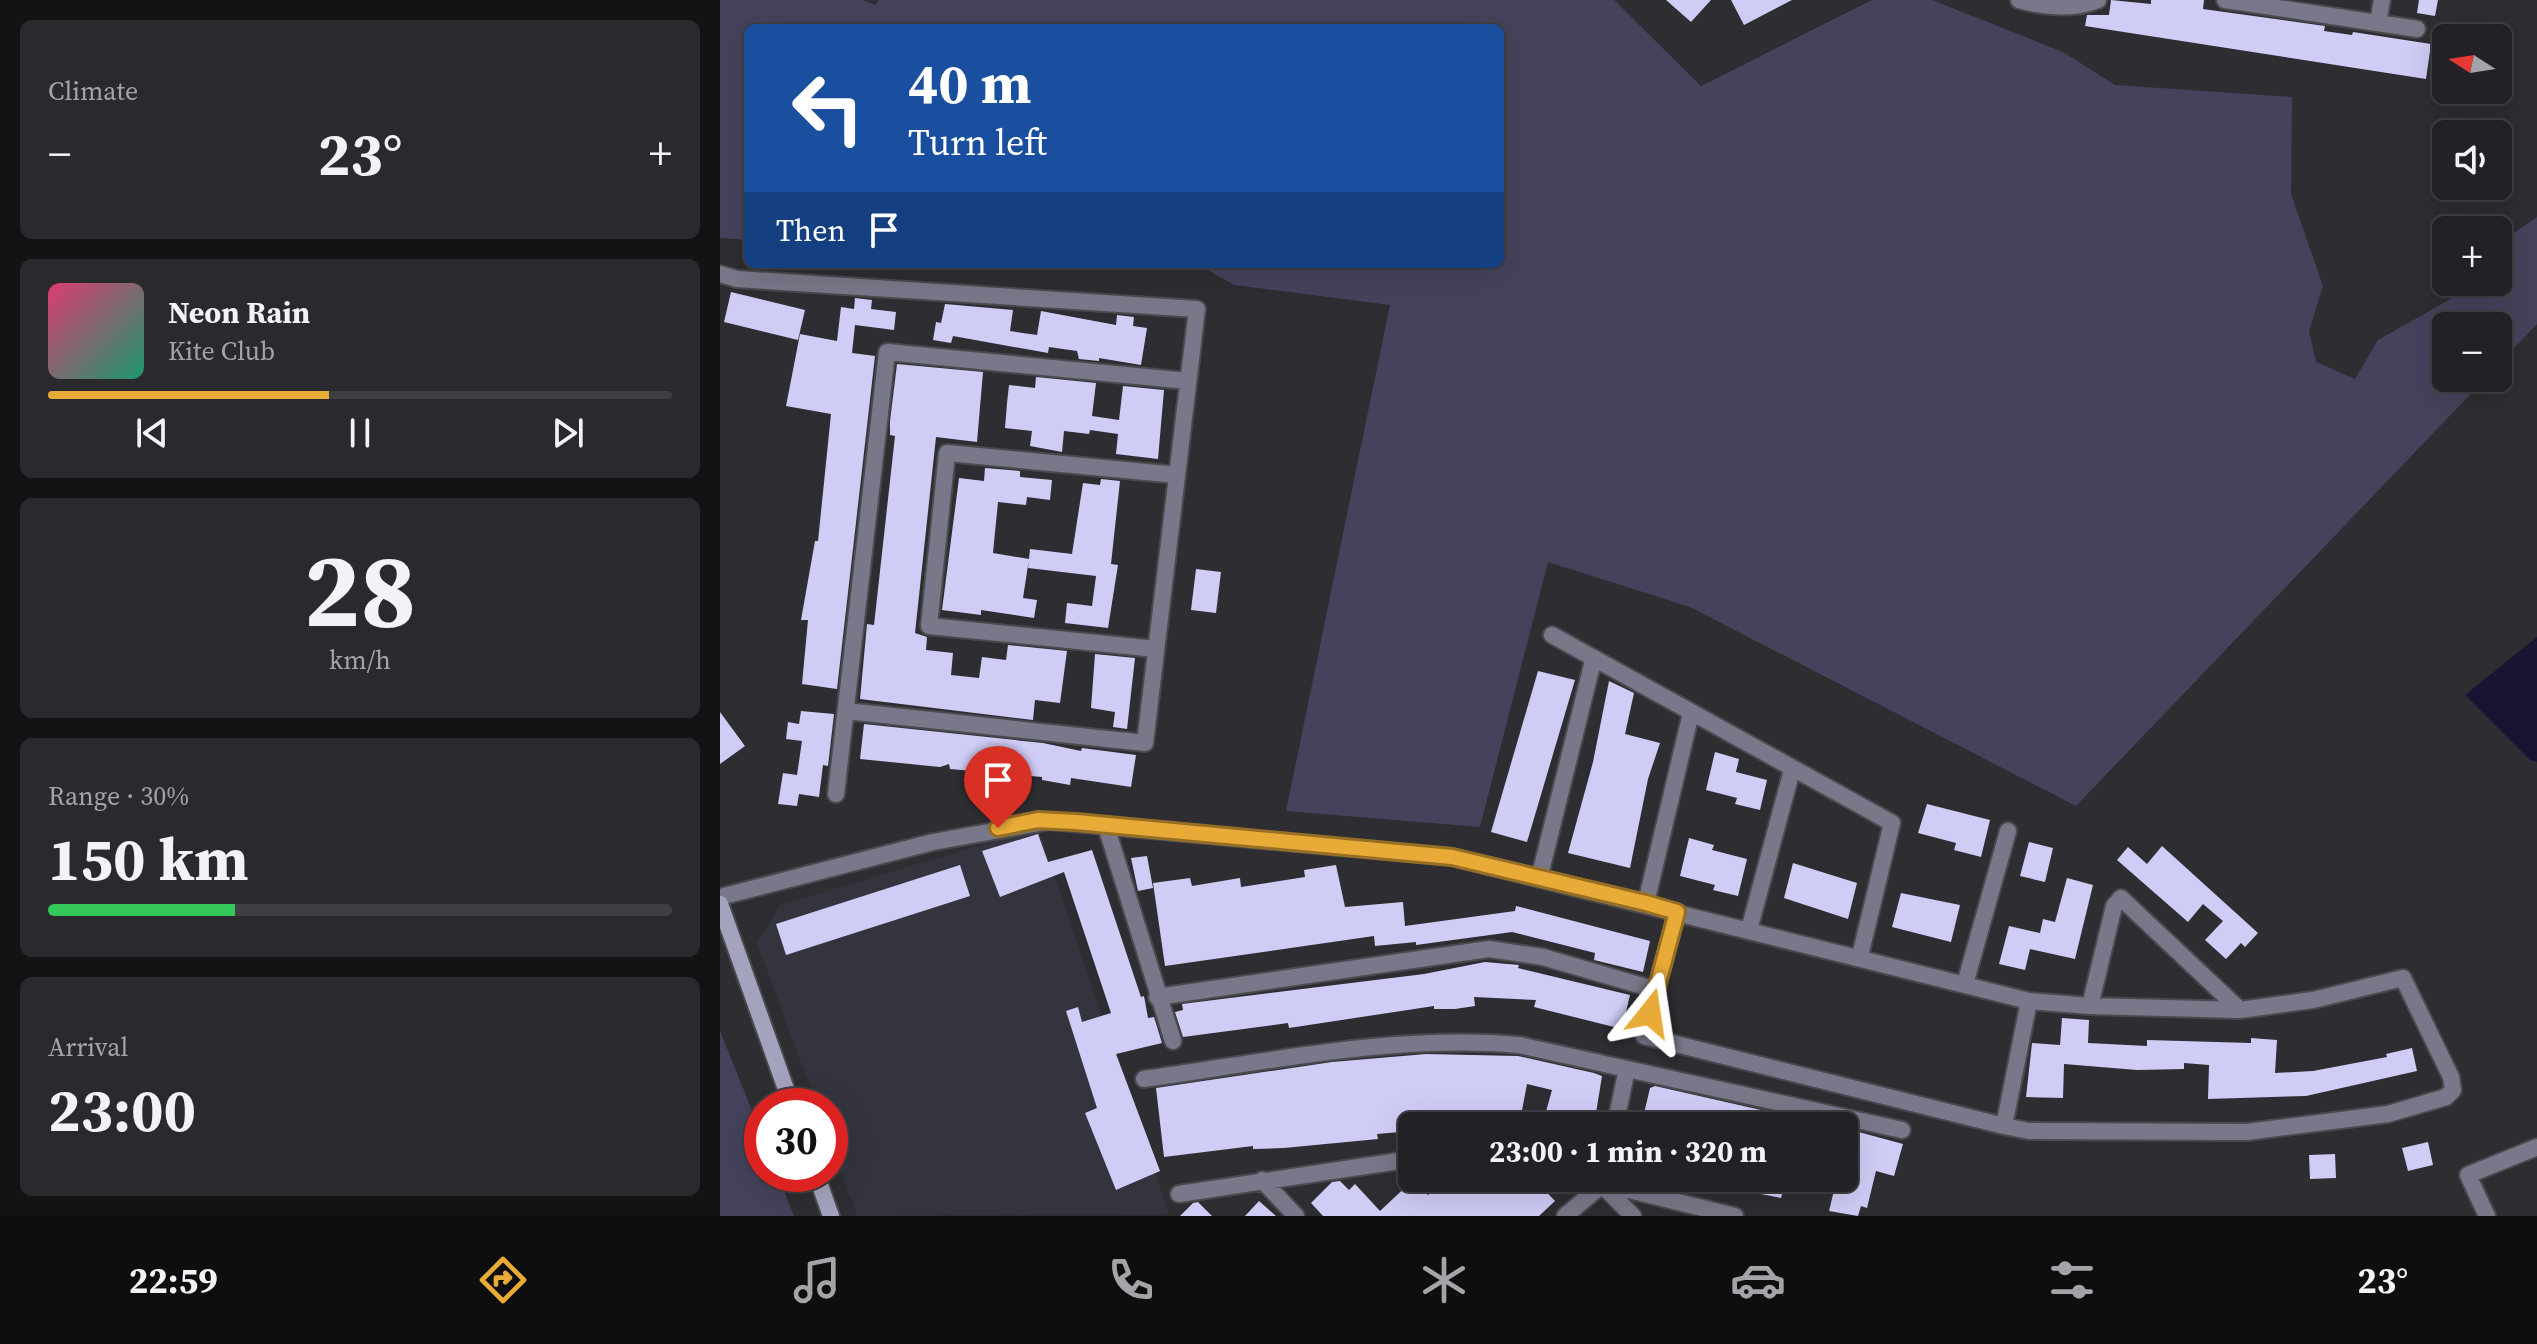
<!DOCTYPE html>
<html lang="en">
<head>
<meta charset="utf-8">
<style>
	:root { --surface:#222226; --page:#2a2a2e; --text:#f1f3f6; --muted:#a2a4a7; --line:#3f3f43; --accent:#e9ab38 }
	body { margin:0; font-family:"Source Serif 4",serif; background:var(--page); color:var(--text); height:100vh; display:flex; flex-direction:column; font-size:30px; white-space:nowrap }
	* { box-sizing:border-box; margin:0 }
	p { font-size:26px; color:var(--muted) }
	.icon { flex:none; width:44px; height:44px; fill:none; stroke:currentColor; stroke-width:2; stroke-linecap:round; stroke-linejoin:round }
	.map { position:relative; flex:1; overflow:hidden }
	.drawer { display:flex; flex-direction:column; gap:20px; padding:20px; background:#131315; width:720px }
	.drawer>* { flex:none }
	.guide { position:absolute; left:24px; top:24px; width:760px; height:244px; border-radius:12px; box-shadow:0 8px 32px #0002,0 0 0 2px var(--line); background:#1a4fa0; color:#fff; overflow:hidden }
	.needle { width:52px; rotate:282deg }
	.controls { position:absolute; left:1712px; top:24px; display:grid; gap:16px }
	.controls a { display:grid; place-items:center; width:80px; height:80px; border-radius:12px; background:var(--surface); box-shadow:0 8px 32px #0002,0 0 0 2px var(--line); font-size:40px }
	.speed { position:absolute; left:24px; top:1088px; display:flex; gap:16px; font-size:40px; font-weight:700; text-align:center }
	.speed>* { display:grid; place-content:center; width:104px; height:104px; border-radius:50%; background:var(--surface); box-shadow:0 8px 32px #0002,0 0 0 2px var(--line); line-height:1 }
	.speed .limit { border:12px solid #d22; background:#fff; color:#111 }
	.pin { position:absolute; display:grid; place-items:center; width:68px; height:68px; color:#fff; margin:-82px -34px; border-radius:50% 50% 50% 0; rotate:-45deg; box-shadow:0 0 8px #0007 }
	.pin .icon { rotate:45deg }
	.me { position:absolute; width:88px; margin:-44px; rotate:15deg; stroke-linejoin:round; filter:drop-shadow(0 0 6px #0008) }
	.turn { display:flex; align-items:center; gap:28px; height:168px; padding:0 32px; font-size:36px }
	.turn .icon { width:104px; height:104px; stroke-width:2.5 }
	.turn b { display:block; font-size:56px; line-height:68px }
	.then { display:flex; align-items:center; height:76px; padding:0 32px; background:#0003; gap:16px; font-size:30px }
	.big { font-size:60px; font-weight:700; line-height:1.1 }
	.drawer .card { flex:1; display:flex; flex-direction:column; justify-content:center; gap:12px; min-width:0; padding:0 28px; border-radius:12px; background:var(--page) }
	.drawer .dial { align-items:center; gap:0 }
	.dial b { font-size:104px; line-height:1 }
	.song { display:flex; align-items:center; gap:24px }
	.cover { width:96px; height:96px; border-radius:12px; background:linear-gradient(135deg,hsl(340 70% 55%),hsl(160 70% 35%)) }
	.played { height:8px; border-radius:4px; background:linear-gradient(90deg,var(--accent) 45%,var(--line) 45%) }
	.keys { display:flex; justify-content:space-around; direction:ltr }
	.heat { display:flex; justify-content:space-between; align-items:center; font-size:44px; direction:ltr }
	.charge { height:12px; border-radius:6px; background:linear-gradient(90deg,#34c759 30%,var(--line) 0) }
	.trip { position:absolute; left:678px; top:1112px; width:460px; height:80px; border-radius:12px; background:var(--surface); box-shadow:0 8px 32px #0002,0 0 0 2px var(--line); font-weight:700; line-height:80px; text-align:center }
	.tabs { display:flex; height:128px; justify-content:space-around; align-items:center; background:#0e0e0f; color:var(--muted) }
	.tabs .icon { width:56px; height:56px }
	.tabs .active { color:var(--accent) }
	.tabs b { font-size:36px; color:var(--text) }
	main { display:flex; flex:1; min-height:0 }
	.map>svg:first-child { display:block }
</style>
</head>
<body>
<main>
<section class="drawer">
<div class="card"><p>Climate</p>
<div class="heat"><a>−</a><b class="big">23°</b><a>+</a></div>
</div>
<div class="card">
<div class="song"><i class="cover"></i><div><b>Neon Rain</b><p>Kite Club</p></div></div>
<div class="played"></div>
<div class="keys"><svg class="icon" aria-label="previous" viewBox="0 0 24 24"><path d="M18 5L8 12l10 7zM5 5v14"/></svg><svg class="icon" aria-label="pause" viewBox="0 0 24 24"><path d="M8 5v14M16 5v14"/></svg><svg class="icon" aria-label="next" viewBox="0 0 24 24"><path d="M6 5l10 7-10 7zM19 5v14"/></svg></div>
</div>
<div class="card dial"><b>28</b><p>km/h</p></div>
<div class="card"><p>Range · 30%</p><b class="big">150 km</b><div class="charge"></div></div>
<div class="card"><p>Arrival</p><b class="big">23:00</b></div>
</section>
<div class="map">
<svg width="1817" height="1216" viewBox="0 0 1817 1216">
	<rect width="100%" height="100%" fill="#2d2d32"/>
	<!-- built -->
	<path fill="#34343f" d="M318,828L449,1214L137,1216L110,1142V1106H97L37,943L60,905Z"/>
	<!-- green -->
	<path fill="#45435c" d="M0,0H142L156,5L159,0H894L981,86L1152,0H1212L1343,52L1395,85L1572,97L1571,194L1603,286L1589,331L1596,362L1635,379L1658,340L1736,296L1748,282H1778V244L1817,217V324L1778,365V326H1726V378H1766L1356,806L970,607L828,562L760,827L566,811L670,305L514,285L477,264H780V28H28V240L0,238Z
		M0,1031L42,1136V1174H57L74,1216H0Z"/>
	<!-- water -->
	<path fill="#191433" d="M1817,637V762L1810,760L1745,695Z"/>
	<!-- building -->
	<path fill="#cfccf6" d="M946,0H991L971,22Z
		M1011,0H1072L1024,25Z
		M1391,0L1431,4V0H1484L1483,9L1605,26L1604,31L1632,35L1633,32L1711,44L1706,79L1365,26L1367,15H1389Z
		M1699,0H1718L1715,16L1697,13Z
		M11,292L85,310L78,340L4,322Z
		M135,298L152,300L151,309L176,312L174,330L135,325L132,353L155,356L117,689L82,684L88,620H81L95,541H98L111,414L66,406L80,334L117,341L121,307L134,309Z
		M225,304L293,310L290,331L317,335L321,311L396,325L397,315L414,317L413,326L427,328L421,365L379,358V361L359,359L357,351L329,347L328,353L233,336L231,343L213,340L216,322L221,323Z
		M177,364L263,372L257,442L216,437L195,633L207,637L206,650L233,653L231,675L259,678L262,657L286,660L288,645L347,651L340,703L315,700L313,720L140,699L147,624L154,625L175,436L170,435V421Z
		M316,377L376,383L372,416L399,420L403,386L444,390L438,459L396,454L398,434L370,430L369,434L344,431L342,452L310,446L312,431L285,428L287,403L289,385L315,388Z
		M265,468L300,471V477L332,480L330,500L307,497L306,505L278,502L273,553L309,559L303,598L317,600L314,618L261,610V615L222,610L239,478L264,481Z
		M381,479L400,481L391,564L398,565L388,628L345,623L347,603L372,606L376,576L308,568L310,549L352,554L363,483L380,485Z
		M476,569L501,572L496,613L471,610Z
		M375,654L415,658L407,729L393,727L395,712L371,708Z
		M818,671L855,680L807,842L771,832Z
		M889,681L914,693L905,734L940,743L928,779L910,868L848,853L873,762Z
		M81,711L114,714L108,766L103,765L99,797L79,794L77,806L58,804L63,773L77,775L82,741L66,739L68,722L79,724Z
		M0,712L25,746L0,764Z
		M144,724L323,743L361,751L362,748L416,755L411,787L351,778L350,785L322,780V777L230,769L229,764L220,767L140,759Z
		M995,752L1019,759L1016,772L1047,780L1040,810L1015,804L1017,798L986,790Z
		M1207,804L1270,820L1261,857L1234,850L1236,843L1198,833Z
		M318,834L328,862L372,850L421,997L424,996L428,1018L434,1017L442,1043L396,1054L440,1171L396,1190L365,1113L377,1108L346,1011L358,1007L362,1022L391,1013L344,872L280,897L262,851Z
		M969,838L994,845L992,850L1027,859L1018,896L993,890L995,885L960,876Z
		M1309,842L1333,848L1325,882L1300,876Z
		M1442,846L1538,933L1525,947L1521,943L1506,959L1485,940L1503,921L1483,904L1468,922L1397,860L1408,847L1427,864Z
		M427,856L433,888L418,891L411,858Z
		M1073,863L1137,883L1128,919L1064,898Z
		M240,865L250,896L66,955L56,924Z
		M616,865L625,907L683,902L685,926L795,911L796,906L930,941L923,972L874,960L875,953L792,932L696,945V942L655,946L654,936L445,966L433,883L470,878L472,886L520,878L521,887L585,877L584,870Z
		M1347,878L1373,885L1355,959L1310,949L1305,970L1279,964L1289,926L1320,933L1323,919L1335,922Z
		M1181,893L1240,905L1231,942L1172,927Z
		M765,962L799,965L798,968L910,995L902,1029L814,1007L816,1000L754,997L755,1006L735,1009H714V1006L569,1028L568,1023L463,1037L455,1012L463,1010L462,1004L704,974Z
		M1342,1018L1369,1020L1368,1043L1427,1046V1040L1531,1043V1038L1557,1040L1555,1073L1593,1071L1667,1057L1666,1054L1692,1048L1697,1071L1586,1096L1488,1099L1489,1065L1464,1063V1069L1417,1070L1344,1064L1343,1098L1306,1097L1312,1043L1340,1045Z
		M706,1054L798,1056L874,1073L882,1076L875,1119L870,1118L868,1126H822L832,1090L807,1084L799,1126L745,1119L746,1126H692V1131L657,1134L658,1139L564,1148L533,1149V1146L444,1157L436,1088L612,1062Z
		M935,1086L1098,1123V1126H1010L979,1119L978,1126H921L930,1088Z
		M1124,1128L1183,1144L1174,1176L1156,1171L1147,1208L1141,1206L1138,1216L1109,1211L1117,1178H1124Z
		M1708,1142L1713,1165L1688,1171L1682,1148Z
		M1615,1154L1616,1178L1590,1179L1589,1155Z
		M727,1178H759L771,1191L779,1183L806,1189L809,1178H813L835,1201L819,1216H603L591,1203L612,1182L620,1181L629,1190L635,1184L660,1211L693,1180L708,1195Z
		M985,1178H1076L1072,1193L1063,1190L1061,1198L985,1183Z
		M539,1201L556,1216H525Z
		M478,1202L492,1216H460L473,1203Z"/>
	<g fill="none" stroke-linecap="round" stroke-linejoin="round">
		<defs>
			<path id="street" d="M1299,0C1322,7 1355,10 1378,0
				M1505,0L1697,29
				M1658,23L1662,0
				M0,274L17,279L477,309L425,743L126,711
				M832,635L1172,823L1140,956
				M436,649L209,626L227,453L457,475
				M116,794L167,352L468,381
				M386,826L453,1041
				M819,879L873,661
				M0,897L213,842L330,821L732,857L1309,1001L1370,1006L1520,1010L1593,1000L1683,978L1731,1077L1733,1090L1726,1097L1668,1114L1527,1132L1309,1131L1284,1126L924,1036L957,912
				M926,903L971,713
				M1029,930L1072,770
				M1245,984L1288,831
				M437,997L769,949L823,957L936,990
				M1370,1006L1394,906L1401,898L1520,1010
				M424,1079C548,1062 674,1034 799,1045L1182,1130
				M895,1126L907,1069
				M1284,1126L1309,1001
				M860,1178L1015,1216
				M542,1180L576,1216
				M883,1186L913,1216
				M459,1194L692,1159
				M845,1216L882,1185L883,1179
				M1767,1216L1748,1175L1817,1147"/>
			<path id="secondary" d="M0,904L72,1106
				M96,1174L111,1216"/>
		</defs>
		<!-- street casing -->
		<use href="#street" stroke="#4a4a4e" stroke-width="20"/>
		<!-- secondary casing -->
		<use href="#secondary" stroke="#4a4a4e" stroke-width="20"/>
		<!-- street -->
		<use href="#street" stroke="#79788a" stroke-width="16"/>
		<!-- secondary -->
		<use href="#secondary" stroke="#a4a3be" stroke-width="16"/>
	</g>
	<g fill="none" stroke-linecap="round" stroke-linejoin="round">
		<defs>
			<path id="route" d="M278,828L318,820L356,822L732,857L926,903L957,912L930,1013"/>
		</defs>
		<!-- route casing -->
		<use href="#route" stroke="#976f24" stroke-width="20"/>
		<!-- route -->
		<use href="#route" stroke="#e9ab38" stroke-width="14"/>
	</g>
</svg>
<div class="controls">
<a><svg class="needle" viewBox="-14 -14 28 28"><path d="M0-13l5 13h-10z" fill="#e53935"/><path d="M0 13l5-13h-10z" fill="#a2a4a7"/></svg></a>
<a><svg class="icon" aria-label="sound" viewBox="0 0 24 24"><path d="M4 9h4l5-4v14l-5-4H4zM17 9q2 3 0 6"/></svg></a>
<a>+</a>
<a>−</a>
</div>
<div class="speed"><div class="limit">30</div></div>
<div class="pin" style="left:278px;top:828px;background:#d93025"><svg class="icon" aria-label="arrive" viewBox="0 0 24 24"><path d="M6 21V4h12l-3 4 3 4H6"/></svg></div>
<svg class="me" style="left:930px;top:1013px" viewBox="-20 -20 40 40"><path d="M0-17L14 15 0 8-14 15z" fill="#e9ab38" stroke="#fff" stroke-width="4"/></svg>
<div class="trip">23:00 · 1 min · 320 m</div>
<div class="guide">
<div class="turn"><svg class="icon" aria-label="left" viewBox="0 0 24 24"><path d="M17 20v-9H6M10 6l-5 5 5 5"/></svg><div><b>40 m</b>Turn left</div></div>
<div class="then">Then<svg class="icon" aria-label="arrive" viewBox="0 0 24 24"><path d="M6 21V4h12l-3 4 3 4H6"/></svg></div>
</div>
</div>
</main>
<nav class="tabs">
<b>22:59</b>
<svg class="icon active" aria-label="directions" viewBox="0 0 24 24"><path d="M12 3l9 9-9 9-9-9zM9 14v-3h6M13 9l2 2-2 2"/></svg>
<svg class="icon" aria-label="music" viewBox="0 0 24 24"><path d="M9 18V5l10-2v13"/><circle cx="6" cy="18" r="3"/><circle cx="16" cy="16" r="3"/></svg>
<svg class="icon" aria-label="phone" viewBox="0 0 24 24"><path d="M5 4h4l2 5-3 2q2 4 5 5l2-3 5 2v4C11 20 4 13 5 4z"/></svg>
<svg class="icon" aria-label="climate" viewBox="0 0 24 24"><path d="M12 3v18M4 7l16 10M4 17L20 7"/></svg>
<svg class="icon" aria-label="car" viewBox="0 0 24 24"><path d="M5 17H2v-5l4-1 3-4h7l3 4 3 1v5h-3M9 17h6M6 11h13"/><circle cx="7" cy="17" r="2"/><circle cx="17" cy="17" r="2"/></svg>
<svg class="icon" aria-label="filters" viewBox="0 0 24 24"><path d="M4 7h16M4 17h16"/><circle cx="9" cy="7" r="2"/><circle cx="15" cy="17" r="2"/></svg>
<b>23°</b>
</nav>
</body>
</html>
